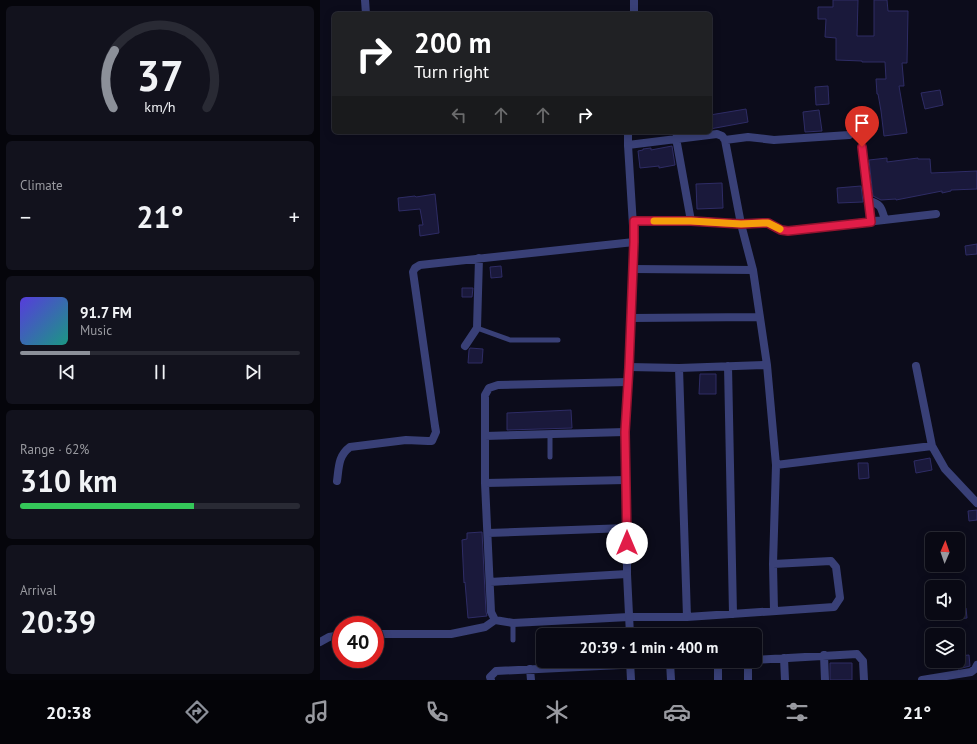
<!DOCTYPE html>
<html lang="en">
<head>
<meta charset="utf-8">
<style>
	:root { --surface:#090914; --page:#12121d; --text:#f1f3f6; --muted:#999aa0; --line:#292a34; --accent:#8c9099 }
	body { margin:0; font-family:"PT Sans",sans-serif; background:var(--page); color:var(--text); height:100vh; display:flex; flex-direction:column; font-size:15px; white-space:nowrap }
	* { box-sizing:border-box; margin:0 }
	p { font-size:13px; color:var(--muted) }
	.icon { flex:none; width:22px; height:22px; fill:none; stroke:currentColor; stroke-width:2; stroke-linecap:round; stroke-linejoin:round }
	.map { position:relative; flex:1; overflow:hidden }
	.panel { display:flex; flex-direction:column; gap:6px; padding:6px; background:#05050b; width:320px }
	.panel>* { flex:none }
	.guide { position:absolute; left:12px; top:12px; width:380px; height:122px; border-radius:6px; box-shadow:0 2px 10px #0003,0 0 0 1px var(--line); background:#202124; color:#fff; overflow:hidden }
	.needle { width:26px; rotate:2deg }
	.fabs { position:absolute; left:605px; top:532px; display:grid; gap:8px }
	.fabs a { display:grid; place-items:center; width:40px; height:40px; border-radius:6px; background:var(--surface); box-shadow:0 2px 10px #0003,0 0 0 1px var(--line); font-size:20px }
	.speed { position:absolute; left:12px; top:616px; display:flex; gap:8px; font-size:20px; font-weight:700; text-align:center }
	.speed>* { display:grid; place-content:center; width:52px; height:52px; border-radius:50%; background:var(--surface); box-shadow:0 2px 10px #0003,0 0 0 1px var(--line); line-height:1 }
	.speed .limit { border:6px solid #d22; background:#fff; color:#111 }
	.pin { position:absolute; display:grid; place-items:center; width:34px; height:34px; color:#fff; margin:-41px -17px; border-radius:50% 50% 50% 0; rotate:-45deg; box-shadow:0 0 4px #0007 }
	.pin .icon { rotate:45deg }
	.me { position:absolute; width:44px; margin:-22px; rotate:0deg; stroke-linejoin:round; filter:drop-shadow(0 0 3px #0008) }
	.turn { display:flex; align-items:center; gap:14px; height:84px; padding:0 16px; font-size:18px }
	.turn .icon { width:52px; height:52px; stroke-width:2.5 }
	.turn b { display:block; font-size:28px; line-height:34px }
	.lanes { display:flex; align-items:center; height:38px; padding:0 16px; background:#0003; justify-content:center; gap:20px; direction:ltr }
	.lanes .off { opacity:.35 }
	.big { font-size:30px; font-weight:800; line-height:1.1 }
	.panel .tile { flex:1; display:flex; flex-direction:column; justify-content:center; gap:6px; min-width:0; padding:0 14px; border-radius:6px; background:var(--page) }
	.panel .dial { align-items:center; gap:0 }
	.dial svg { height:104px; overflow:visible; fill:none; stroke:var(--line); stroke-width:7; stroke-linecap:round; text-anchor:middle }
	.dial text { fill:var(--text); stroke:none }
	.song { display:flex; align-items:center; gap:12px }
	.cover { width:48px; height:48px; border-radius:6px; background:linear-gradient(135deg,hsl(250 70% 55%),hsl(170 70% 35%)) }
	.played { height:4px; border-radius:2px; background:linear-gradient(90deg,var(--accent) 25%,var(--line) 25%) }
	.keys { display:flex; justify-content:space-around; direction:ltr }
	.heat { display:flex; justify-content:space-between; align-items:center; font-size:22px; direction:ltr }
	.charge { height:6px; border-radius:3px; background:linear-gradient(90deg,#34c759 62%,var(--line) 0) }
	.trip { position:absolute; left:216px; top:628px; width:226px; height:40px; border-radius:6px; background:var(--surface); box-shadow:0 2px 10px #0003,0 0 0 1px var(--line); font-weight:800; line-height:40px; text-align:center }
	.dock { display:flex; height:64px; justify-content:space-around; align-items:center; background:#040408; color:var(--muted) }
	.dock .icon { width:28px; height:28px }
	.dock .selected { color:var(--accent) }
	.dock b { font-size:18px; color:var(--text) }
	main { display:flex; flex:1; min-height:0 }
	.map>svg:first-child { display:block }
</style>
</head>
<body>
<main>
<section class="panel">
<div class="tile dial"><svg viewBox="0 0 100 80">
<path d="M14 69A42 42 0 1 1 86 69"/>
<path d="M14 69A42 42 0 0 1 15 25" stroke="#8c9099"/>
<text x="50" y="56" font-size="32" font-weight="700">37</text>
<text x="50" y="72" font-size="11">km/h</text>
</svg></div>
<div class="tile"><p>Climate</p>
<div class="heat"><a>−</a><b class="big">21°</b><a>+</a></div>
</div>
<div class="tile">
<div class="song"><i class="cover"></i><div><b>91.7 FM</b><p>Music</p></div></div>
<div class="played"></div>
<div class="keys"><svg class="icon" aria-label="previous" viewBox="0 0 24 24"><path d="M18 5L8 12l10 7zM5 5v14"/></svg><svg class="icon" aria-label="pause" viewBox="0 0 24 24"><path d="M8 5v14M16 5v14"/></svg><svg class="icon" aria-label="next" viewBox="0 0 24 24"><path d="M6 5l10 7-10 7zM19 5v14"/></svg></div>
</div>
<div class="tile"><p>Range · 62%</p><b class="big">310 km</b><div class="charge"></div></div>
<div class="tile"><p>Arrival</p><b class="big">20:39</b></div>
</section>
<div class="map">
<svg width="657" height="680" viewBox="0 0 657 680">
	<rect width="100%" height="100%" fill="#0c0c1b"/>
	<!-- building -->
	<path fill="#1a193b" stroke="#2e2c65" d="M513,0H538L537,36H554V0H567L568,11H588L587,63H582L584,86H579L587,133L564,136L561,111L558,94H557L556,79H566L565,62H542V61L516,60V38L505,37L506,19H498V7H513Z
		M508,86L509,104L496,105L495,87Z
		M620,90L623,105L605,109L601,93Z
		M426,109L428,122L390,129V115Z
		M499,110L502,131L485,132L483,112Z
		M352,146L355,165L339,168V166L320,168L318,151L323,150V149L331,148V150Z
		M567,158V162L598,158V159H610L611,173L657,171V189L631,190V191L622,193V191L576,200V199L561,200L553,196L549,160Z
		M402,183L403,208L377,209L376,184Z
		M541,186L543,202L518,203L517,188Z
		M115,194L119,233L100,236L99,225H103L100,209L79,211L78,198L95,196L96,197Z
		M657,244V254L646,255L645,246Z
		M181,266L182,277L171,278L170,267Z
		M142,288H153L152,297H142Z
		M150,348L163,349L162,363H148L149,350Z
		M380,374H396V394H379Z
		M251,410L252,428L187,430V413Z
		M610,458L612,470L596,473L594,461Z
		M538,463H548L549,478L539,479Z
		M657,510V520L649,521L648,511Z
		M162,532L166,612L167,616L148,618L145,582L144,583L142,540L147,539V533Z
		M646,608L647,618L638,619V609Z
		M649,655L650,666L638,669V656Z
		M510,663H532V680H510Z"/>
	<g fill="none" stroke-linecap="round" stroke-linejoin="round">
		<!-- service -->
		<path stroke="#394077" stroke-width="5" d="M157,328L190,340H238
			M230,435V457
			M193,623V640"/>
		<!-- minor -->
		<path stroke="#394077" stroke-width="8" d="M45,0L46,14
			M356,138L371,221
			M405,140L428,137L454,140L529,135
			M308,145L397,134L402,136L405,140L421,224L433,270L447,365L456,465L453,564L454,611
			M542,147L551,222
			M548,200C562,205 561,207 565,220
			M314,221H371L421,224L443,223H448L461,230L468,231L616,214
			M313,269L433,270
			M311,318L440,317
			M145,346L157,328L159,258
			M408,366L413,614
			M596,366L612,446L625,469L657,503
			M309,367L359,368L447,365
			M359,368L367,617
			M308,382L178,385L169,388L165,395V483L171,612L175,620L193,623L309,617H367L514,607L520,598L516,567L511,561L453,564
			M165,436L305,432
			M456,465L612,446
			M17,481C19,467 18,456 30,447L86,440L108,441H112L116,432L115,426L93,272L95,268L100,265L314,242
			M165,483L306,480
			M168,533L307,528
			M170,582L307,574
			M55,634H131L165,627L175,620
			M0,642L9,637L21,635
			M504,655L505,680
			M464,658L465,680
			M435,660L537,654L543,661L544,680
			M428,661V680
			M350,662L351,680
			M210,669L211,680
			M171,680L170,677L176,671L383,661
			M398,680V661
			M602,680L651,672L655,669L657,665"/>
		<!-- tertiary -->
		<path stroke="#394077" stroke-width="8" d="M314,14V0
			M308,132V145L314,242L309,367L305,432L307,528V574L310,635
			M310,661L311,680"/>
	</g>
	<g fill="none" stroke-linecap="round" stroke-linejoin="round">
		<defs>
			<path id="route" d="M307,543L305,432L309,367L314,242V221H371L421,224L443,223H448L461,230L468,231L551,222L542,147"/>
		</defs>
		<!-- route casing -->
		<use href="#route" stroke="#92132f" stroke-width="10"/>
		<!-- route -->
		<use href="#route" stroke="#e11d48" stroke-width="7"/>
		<!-- slow -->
		<path stroke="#f59e0b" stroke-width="7" d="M334,221H371L421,224L443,223H448L460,229"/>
	</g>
</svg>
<div class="fabs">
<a><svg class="needle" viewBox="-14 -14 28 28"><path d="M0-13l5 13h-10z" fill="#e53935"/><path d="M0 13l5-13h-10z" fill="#999aa0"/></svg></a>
<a><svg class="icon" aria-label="sound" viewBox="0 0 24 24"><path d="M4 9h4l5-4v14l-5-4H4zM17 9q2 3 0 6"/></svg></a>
<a><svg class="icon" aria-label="layers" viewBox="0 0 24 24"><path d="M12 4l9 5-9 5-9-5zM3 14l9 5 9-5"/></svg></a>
</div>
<div class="speed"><div class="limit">40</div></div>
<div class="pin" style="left:542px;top:147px;background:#d93025"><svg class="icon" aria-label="arrive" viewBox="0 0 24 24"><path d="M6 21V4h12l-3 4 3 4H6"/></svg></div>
<svg class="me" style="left:307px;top:543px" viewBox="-20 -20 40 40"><circle r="19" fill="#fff"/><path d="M0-13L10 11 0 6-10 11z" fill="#e11d48"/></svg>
<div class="trip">20:39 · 1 min · 400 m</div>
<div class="guide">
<div class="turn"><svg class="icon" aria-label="right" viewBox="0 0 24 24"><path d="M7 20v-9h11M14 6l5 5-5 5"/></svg><div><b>200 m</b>Turn right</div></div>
<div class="lanes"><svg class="icon off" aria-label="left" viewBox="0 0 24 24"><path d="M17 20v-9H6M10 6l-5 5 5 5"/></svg><svg class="icon off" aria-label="ahead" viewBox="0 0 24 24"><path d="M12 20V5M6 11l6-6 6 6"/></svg><svg class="icon off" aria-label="ahead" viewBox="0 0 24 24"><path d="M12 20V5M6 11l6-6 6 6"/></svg><svg class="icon" aria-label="right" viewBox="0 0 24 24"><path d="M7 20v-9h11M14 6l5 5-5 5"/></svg></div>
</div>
</div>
</main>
<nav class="dock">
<b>20:38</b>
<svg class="icon selected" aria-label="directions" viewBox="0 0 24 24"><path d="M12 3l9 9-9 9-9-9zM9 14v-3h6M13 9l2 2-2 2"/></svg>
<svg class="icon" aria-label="music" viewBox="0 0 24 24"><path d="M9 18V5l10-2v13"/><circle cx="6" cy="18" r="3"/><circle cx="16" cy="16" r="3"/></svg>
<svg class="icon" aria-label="phone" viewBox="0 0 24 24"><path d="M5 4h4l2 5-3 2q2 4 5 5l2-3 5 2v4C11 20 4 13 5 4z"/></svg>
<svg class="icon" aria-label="climate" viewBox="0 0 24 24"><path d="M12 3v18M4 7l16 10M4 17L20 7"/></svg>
<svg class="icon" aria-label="car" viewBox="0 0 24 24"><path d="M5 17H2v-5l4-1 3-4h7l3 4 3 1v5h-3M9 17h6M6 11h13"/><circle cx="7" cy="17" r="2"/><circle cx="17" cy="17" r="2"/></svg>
<svg class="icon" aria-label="filters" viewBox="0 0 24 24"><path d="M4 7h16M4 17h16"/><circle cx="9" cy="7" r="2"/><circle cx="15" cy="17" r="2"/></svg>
<b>21°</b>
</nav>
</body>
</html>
